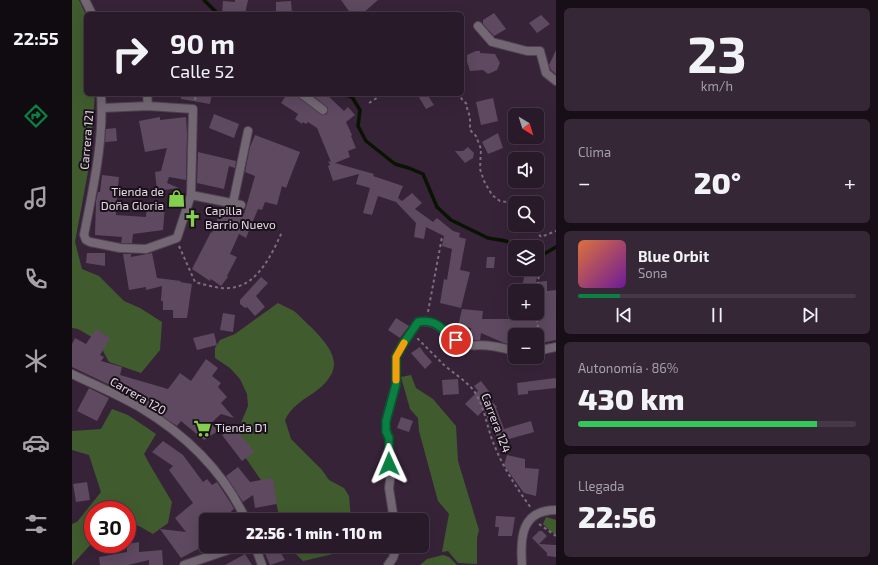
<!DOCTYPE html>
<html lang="es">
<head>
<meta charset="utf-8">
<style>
	:root { --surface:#291a2a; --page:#352736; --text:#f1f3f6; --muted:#a5a1a8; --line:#453847; --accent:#0b8043 }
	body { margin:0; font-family:"Exo 2",sans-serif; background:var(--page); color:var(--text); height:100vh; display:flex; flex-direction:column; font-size:15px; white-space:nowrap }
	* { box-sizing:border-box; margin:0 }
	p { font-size:13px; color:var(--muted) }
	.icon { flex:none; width:22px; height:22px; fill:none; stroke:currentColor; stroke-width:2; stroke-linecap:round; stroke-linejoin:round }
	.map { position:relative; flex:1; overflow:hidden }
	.sheet { display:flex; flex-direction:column; gap:8px; padding:8px; background:#170e17; width:322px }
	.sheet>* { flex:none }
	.hud { position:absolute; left:12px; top:12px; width:380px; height:84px; border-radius:6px; box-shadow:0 4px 16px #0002,0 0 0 1px var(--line); background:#291a2a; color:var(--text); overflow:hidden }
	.needle { width:26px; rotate:142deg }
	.tools { position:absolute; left:436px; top:108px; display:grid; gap:8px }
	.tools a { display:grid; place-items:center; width:36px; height:36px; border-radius:6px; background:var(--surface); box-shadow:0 4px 16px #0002,0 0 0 1px var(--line); font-size:20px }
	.speed { position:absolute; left:12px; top:501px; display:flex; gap:8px; font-size:20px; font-weight:700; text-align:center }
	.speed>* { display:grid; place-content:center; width:52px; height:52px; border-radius:50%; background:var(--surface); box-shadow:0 4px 16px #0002,0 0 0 1px var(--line); line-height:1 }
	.speed .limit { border:6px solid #d22; background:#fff; color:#111 }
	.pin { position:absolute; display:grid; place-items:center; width:34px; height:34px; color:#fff; margin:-17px; border:2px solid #fff; border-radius:50%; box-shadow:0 1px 4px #0007 }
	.me { position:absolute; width:44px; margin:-22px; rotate:359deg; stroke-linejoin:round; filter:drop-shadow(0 0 3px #0008) }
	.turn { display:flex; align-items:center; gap:14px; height:84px; padding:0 20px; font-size:18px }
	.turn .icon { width:52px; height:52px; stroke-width:2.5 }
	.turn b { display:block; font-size:28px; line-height:34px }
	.big { font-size:30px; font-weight:800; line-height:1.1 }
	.sheet .card { flex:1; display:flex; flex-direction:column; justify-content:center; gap:6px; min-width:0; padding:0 14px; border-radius:6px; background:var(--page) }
	.sheet .dial { align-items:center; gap:0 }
	.dial b { font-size:52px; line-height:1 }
	.song { display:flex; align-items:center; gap:12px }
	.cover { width:48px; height:48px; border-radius:6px; background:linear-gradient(135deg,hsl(20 70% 55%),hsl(280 70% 35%)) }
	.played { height:4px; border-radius:2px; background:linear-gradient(90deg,var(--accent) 15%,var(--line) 15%) }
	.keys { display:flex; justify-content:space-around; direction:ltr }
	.heat { display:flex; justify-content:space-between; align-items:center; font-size:22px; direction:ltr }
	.charge { height:6px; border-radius:3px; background:linear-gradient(90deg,#34c759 86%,var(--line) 0) }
	.trip { position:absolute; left:127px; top:513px; width:230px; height:40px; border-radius:6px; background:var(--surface); box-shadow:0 4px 16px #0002,0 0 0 1px var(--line); font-weight:800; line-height:40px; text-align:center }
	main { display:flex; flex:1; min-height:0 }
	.dock { display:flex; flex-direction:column; width:72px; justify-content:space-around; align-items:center; background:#100a11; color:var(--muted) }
	.dock .icon { width:28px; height:28px }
	.dock .selected { color:var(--accent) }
	.dock b { font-size:18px; color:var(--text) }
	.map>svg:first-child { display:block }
</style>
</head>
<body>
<main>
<nav class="dock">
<b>22:55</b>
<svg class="icon selected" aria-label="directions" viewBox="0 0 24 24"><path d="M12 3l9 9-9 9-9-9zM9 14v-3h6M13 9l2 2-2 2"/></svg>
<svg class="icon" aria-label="music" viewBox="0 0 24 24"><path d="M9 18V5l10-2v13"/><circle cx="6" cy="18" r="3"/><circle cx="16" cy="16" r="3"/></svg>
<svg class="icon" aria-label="phone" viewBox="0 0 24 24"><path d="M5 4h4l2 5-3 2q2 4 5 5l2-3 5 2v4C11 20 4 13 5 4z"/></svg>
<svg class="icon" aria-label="climate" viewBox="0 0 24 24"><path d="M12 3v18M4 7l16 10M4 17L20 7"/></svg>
<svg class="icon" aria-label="car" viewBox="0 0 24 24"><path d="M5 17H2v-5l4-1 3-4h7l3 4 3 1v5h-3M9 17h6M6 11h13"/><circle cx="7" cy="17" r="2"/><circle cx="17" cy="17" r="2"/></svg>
<svg class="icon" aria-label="filters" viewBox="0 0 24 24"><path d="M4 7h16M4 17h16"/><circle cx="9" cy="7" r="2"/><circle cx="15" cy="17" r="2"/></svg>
</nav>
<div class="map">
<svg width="484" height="565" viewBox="0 0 484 565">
	<rect width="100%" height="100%" fill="#372338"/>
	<!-- green -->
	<path fill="#405c2e" d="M0,0H7L14,15V94H23L17,166L3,242L10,269L27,276L52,301L68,308L90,322L88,350L69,373L37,362L25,340L6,329L0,328Z
		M206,303C211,306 217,308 222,311C228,316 234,323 240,328C252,341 271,359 257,378C245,396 224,398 213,420L219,439L250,470L257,480L272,488L277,496L279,520H208L204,502L171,454L166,430L176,406L175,394L168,379L158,368L143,358V348L148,340L163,334Z
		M339,375L344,388L361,399L384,426L386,461L407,530L405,538V564L386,563L376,551L370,552L377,514L366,501L347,431L346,418L338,409L329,377Z
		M40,409L56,415L84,434L72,454L78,465L100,502L96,523L81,534L67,526L55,523V510H21V542L0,565V524L5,522L29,492L17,455L0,450V431L29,429Z
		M474,517L484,520V535L478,531L471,524Z
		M216,546H280L274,551L231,561Z
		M371,555L377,557L385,565H348L355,559Z"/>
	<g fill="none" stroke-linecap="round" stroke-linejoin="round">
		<!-- stream -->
		<path stroke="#081401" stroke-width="3.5" d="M132,0L146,14
			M271,94L280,97L288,110L286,126L294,141L323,164L337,168L351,174L365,207L379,220L416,238L434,241L444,247
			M465,258L484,247"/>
	</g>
	<!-- building -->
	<path fill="#5e4960" d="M163,0H176L173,14H150L151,1L163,2Z
		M269,0H306L290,14H279Z
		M219,1L220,13L204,14V2Z
		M422,13L434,29L422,36L411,24V20Z
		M469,15L478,24L465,33L457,23Z
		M484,50V74L479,70L477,65Z
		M404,51H408V53L423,54L428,63L425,70L416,74L411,70L398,71L395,62V55Z
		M109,94H140L138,104L109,99Z
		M215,94H225L227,98L250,115L255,114L256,108L239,94H254L272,111L276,107L283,115L274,122L280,135L279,136L284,148L276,151L278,157L263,163L302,174L301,176L331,186L326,198L330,201L340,193L350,203L343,209L361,222L365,218L381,231L388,233L387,237L394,239L388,270L398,272L389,308L368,303L372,279L375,280L380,249L370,246L372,236L354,227L352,239L342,237L344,223L324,202L306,196L300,215L291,213L298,188L284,184L287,174L261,181L256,166L258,165L256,161L259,162L245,128L236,122L234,124L231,122L230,124L223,119L226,114L209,103Z
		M345,94H355L362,105L354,109Z
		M421,98L426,121L409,125L404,102Z
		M142,114L167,124L162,138L137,128Z
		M88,117V120L114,117L115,133L114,180L97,177L95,183L107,188L85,191L83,172L89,171L95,148L73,152L67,121Z
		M44,128L45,141L33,142L34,129Z
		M426,133L431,148L416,154L410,142Z
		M183,135L228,152L214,188L210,186L205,205L193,202L190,210L186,209L174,238L167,234L158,254L165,257L155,276L156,277L149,286L139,279L138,281L120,269L139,232L140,233L150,207L172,214L183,176L173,172L178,147Z
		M396,147L402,153L401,158L393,163L383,151H391Z
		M126,152L164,161L163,168L157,166L152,189L125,183Z
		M30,175L47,177L45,196H42L45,197L44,215L74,217L75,202L93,206L91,230L61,234L60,243H49L50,237L23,235L24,201L26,192H28Z
		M15,253H33V266L14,263Z
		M80,253L85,278L109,281L108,282L120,284L115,318H101V310H91V301H89L90,286L74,290V287L57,290L51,254H59V257Z
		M415,257H423L422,268H414Z
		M454,269L466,271L464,282L475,281V291L484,290V340L465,344V335H443V345L432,343L409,333L408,340H398L399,328L386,326L390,309L411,311L410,319H441V315L454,317L465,316V291H449Z
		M189,277L196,283L184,296L193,307L183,316L175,307L173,308L168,304V300Z
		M151,313L163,315L161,332L148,330Z
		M324,318L337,326L328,338L316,330Z
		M24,329L38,338L28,355L32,357L29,361L50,367L48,375L96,389L108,373L119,381L134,359L146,368L140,376L149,383L146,387L155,397L149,403L162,418L149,414L139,423L146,431L132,440L109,421L105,426L66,400L67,399L0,367V344L3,338L14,344Z
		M142,333L145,345L125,350L121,338Z
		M348,347L352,353L360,362L353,369L339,353Z
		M483,378L484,379V388L456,391V394L446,395L445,383Z
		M386,379L387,394L371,395L370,380Z
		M409,381L419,394L416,397L425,407L424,408L432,429L459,421L462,432L426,442L422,429L420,430L412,409L406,416L393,404L406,391L402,386Z
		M17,388L37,398L25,421L5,411Z
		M329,417L341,421L337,432L325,428Z
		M162,426L182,452L170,461L150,435Z
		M91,441L111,455L131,482L135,479L140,485L145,482L160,505L162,509L159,511L161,515L154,520H134V526L128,532L134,539V546H151L129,553L126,549L109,558L88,529L114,532L103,518L121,503L97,470L101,466L80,452Z
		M435,455L453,459V468L467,469L464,496L452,493L441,478L432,465Z
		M166,467L178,482L201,478L205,504L183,508L181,495L171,502L154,476Z
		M15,482L18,500L4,502L1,484Z
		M424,516L443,517L440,536H426L427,527H423Z
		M467,531H470L475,536L467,544L484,545V557L475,556V553L460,538Z
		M67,542V552L90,550L91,565H77V560L56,565H28L27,557L55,552V544Z
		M197,546H205L213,560L198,565L191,549Z
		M173,554L180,565H153Z"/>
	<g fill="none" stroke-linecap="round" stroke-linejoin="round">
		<defs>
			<path id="minor" d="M13,0L20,14
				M406,26L420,42L455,51H468L474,73L484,81
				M29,94C32,142 21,188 12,235L14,240L18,242L48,248L74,249L105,238L119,195L121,109L76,106L30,108
				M75,94L76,106
				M230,94L251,110
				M119,195L169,205
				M161,203L176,131
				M465,351L484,347
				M322,520L317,488L319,473L317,464V438L314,431V421L324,384V357L331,344L346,322C369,318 372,337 391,344C399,347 410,344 419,346C427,347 435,349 443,351
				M112,565L168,546
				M316,565L321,558L325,546"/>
			<path id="tertiary" d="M0,374C23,385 47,395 69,408C114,435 152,472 174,520
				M183,546L190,565
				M450,565C448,538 449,510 484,510"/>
		</defs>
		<!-- minor casing -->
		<use href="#minor" stroke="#534054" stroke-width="10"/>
		<!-- tertiary casing -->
		<use href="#tertiary" stroke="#534054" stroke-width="10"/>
		<!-- path -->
		<path stroke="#7d6d7e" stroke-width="2" stroke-dasharray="3 3" stroke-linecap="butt" d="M379,94L380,96H388L391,101L395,104V108L398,117V130L404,136L409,149L408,169L412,181L420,195L428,201L435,202L443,207
			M123,100L124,94
			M297,103L311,94
			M460,225L469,237L484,231
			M107,246L123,282C134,285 146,289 157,288C185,287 200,254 210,232
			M465,291L467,274
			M356,312L370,237
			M464,313L468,342
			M346,338V339C354,347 362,355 370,363C380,373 399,383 405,396C413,410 415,427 421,442C430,466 444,487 459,508
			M467,524L484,536"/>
		<!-- minor -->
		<use href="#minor" stroke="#726772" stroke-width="8"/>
		<!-- tertiary -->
		<use href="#tertiary" stroke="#726772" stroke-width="8"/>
	</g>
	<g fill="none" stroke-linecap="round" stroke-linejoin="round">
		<defs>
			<path id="route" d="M317,464V438L314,431V421L324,384V357L331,344L346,322C366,318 370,331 384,340"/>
		</defs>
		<!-- route casing -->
		<use href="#route" stroke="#07532c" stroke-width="10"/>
		<!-- route -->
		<use href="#route" stroke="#0b8043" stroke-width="7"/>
		<!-- slow -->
		<path stroke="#f59e0b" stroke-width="7" d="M324,380V357L332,343"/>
	</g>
	<!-- icons -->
	<defs>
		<symbol id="shop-bare" viewBox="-9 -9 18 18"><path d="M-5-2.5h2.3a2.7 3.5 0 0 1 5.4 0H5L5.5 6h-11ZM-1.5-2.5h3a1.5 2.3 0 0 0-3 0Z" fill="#84cf4d" stroke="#191019" stroke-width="2.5" paint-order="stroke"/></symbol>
		<symbol id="church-bare" viewBox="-9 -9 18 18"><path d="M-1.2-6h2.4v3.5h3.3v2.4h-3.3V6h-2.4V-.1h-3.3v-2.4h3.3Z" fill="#84cf4d" stroke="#191019" stroke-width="2.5" paint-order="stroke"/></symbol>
		<symbol id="supermarket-bare" viewBox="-9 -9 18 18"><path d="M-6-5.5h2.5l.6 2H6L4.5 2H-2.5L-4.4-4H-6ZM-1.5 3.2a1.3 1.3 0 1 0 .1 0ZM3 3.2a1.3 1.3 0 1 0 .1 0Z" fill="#84cf4d" stroke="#191019" stroke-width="2.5" paint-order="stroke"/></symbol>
	</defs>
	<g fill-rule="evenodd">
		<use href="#shop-bare" x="92" y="186" width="25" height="25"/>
		<use href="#church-bare" x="108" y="206" width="25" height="25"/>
		<use href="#supermarket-bare" x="118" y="416" width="25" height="25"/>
	</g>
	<g text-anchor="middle" stroke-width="4" stroke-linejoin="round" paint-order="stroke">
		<!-- street labels -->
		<g font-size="12" fill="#e4d8e5" stroke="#191019">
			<text transform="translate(15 140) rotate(-85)" y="4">Carrera 121</text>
			<text transform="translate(66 396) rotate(30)" y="4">Carrera 120</text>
			<text transform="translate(424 423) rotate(69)" y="4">Carrera 124</text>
		</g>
		<!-- poi labels -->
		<g font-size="12" fill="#e4d8e5" stroke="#191019" text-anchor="start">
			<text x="92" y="196" text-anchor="end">Tienda de<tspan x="92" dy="14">Doña Gloria</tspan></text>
			<text x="133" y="215">Capilla<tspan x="133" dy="14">Barrio Nuevo</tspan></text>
			<text x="143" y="432">Tienda D1</text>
		</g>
	</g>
</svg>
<div class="tools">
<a><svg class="needle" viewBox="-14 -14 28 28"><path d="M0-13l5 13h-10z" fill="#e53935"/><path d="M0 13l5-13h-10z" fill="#a5a1a8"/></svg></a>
<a><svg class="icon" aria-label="sound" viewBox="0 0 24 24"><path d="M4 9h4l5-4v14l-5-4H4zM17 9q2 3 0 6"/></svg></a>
<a><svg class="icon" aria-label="search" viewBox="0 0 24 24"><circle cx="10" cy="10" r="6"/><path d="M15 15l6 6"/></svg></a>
<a><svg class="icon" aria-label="layers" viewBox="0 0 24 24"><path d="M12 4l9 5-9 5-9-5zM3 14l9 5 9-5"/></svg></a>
<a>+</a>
<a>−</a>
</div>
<div class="speed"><div class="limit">30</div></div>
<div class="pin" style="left:384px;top:340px;background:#d93025"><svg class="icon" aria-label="arrive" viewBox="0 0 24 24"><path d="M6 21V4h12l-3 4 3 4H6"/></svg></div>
<svg class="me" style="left:317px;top:464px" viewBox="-20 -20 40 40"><path d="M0-17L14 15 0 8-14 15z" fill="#0b8043" stroke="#fff" stroke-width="4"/></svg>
<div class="trip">22:56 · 1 min · 110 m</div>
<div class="hud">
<div class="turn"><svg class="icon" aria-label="right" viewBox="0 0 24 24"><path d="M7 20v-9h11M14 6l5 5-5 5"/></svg><div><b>90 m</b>Calle 52</div></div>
</div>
</div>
<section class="sheet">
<div class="card dial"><b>23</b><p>km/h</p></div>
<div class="card"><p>Clima</p>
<div class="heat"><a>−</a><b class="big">20°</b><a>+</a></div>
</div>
<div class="card">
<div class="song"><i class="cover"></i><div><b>Blue Orbit</b><p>Sona</p></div></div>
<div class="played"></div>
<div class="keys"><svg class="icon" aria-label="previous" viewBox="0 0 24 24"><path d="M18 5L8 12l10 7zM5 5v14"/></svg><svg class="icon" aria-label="pause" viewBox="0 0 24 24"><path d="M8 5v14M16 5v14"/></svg><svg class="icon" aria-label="next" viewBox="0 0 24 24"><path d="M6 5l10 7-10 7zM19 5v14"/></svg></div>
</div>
<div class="card"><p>Autonomía · 86%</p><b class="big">430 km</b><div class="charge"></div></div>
<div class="card"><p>Llegada</p><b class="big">22:56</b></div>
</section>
</main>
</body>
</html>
